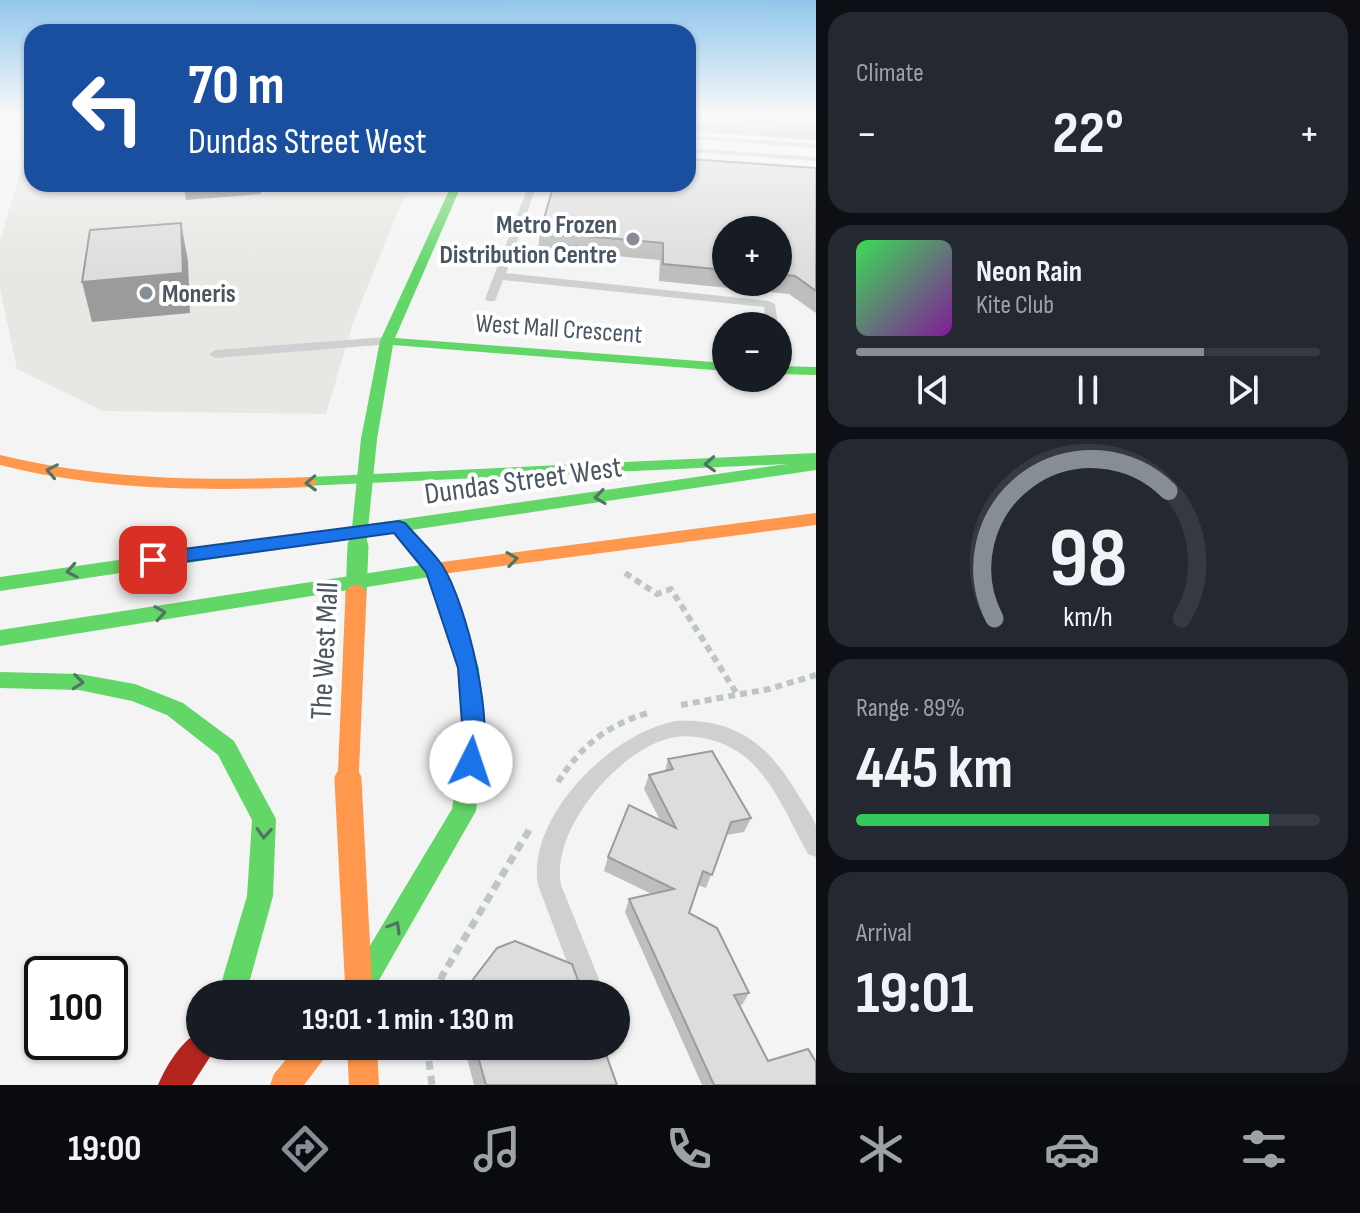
<!DOCTYPE html>
<html lang="en">
<head>
<meta charset="utf-8">
<style>
	:root { --surface:#171b24; --page:#242831; --text:#f1f3f6; --muted:#9ea1a6; --line:#363941; --accent:#868d94 }
	body { margin:0; font-family:"Sofia Sans Condensed",sans-serif; background:var(--page); color:var(--text); height:100vh; display:flex; flex-direction:column; font-size:30px; white-space:nowrap }
	* { box-sizing:border-box; margin:0 }
	p { font-size:26px; color:var(--muted) }
	.icon { flex:none; width:44px; height:44px; fill:none; stroke:currentColor; stroke-width:2; stroke-linecap:round; stroke-linejoin:round }
	.map { position:relative; flex:1; overflow:hidden }
	.panel { display:flex; flex-direction:column; gap:12px; padding:12px; background:#0d0f14; width:544px }
	.panel>* { flex:none }
	.hud { position:absolute; left:24px; top:24px; width:672px; height:168px; border-radius:24px; box-shadow:0 2px 6px #0004; background:#1a4fa0; color:#fff; overflow:hidden }
	.buttons { position:absolute; left:712px; top:216px; display:grid; gap:16px }
	.buttons a { display:grid; place-items:center; width:80px; height:80px; border-radius:50%; background:var(--surface); box-shadow:0 2px 6px #0004; font-size:40px }
	.speed { position:absolute; left:24px; top:956px; display:flex; gap:16px; font-size:40px; font-weight:700; text-align:center }
	.speed>* { display:grid; place-content:center; width:104px; height:104px; border-radius:50%; background:var(--surface); box-shadow:0 2px 6px #0004; line-height:1 }
	.speed .limit { border:4px solid #111; border-radius:12px; background:#fff; color:#111 }
	.pin { position:absolute; display:grid; place-items:center; width:68px; height:68px; color:#fff; margin:-34px; border-radius:16px; box-shadow:0 4px 12px #0006 }
	.me { position:absolute; width:88px; margin:-44px; rotate:4deg; stroke-linejoin:round; filter:drop-shadow(0 0 6px #0008) }
	.turn { display:flex; align-items:center; gap:28px; height:168px; padding:0 32px; font-size:36px }
	.turn .icon { width:104px; height:104px; stroke-width:2.5 }
	.turn b { display:block; font-size:56px; line-height:68px }
	.big { font-size:60px; font-weight:700; line-height:1.1 }
	.panel .card { flex:1; display:flex; flex-direction:column; justify-content:center; gap:12px; min-width:0; padding:0 28px; border-radius:24px; background:var(--page) }
	.panel .dial { align-items:center; gap:0 }
	.dial svg { height:208px; overflow:visible; fill:none; stroke:var(--line); stroke-width:7; stroke-linecap:round; text-anchor:middle }
	.dial text { fill:var(--text); stroke:none }
	.song { display:flex; align-items:center; gap:24px }
	.cover { width:96px; height:96px; border-radius:12px; background:linear-gradient(135deg,hsl(130 70% 55%),hsl(290 70% 35%)) }
	.played { height:8px; border-radius:4px; background:linear-gradient(90deg,var(--accent) 75%,var(--line) 75%) }
	.keys { display:flex; justify-content:space-around; direction:ltr }
	.heat { display:flex; justify-content:space-between; align-items:center; font-size:44px; direction:ltr }
	.charge { height:12px; border-radius:6px; background:linear-gradient(90deg,#34c759 89%,var(--line) 0) }
	.trip { position:absolute; left:186px; top:980px; width:444px; height:80px; border-radius:40px; background:var(--surface); box-shadow:0 2px 6px #0004; font-weight:700; line-height:80px; text-align:center }
	.menu { display:flex; height:128px; justify-content:space-around; align-items:center; background:#090b0e; color:var(--muted) }
	.menu .icon { width:56px; height:56px }
	.menu .current { color:var(--accent) }
	.menu b { font-size:36px; color:var(--text) }
	main { display:flex; flex:1; min-height:0 }
	.map>svg:first-child { display:block }
</style>
</head>
<body>
<main>
<div class="map">
<svg width="816" height="1085" viewBox="0 0 816 1085">
	<rect width="100%" height="100%" fill="#f4f4f4"/>
	<!-- commercial -->
	<path fill="#e8e7e3" d="M32,131V184H413L401,203L353,323L326,414L103,411L17,369L0,289V241Z"/>
	<g fill="none" stroke-linecap="round" stroke-linejoin="round">
		<!-- path-far1 -->
		<path stroke="#bcc7c4" stroke-width="6" stroke-dasharray="7 5" stroke-linecap="butt" d="M625,573L657,594L671,589L737,694
			M681,705L769,689L816,675
			M558,782C581,746 607,725 648,713"/>
		<!-- path -->
		<path stroke="#bcc7c4" stroke-width="7" stroke-dasharray="9 6" stroke-linecap="butt" d="M436,994L442,976L532,825
			M427,1046L432,1085"/>
		<!-- lane -->
		<path fill="#ced0d2" fill-rule="evenodd" d="M688,135L816,144V148L688,139Z
			M688,148L816,157V161L688,152Z
			M529,184H537L514,251L582,257L587,260L582,263L512,256L506,273L769,301L775,304L778,326H766L764,307L503,280L495,301H487L485,299Z
			M387,337L393,341L391,344L215,358L209,354L215,350Z
			M676,721C735,718 768,744 797,793C803,803 812,815 816,826C816,835 816,848 816,857L808,854C788,819 771,771 735,750C717,739 691,733 670,738C618,751 550,830 561,885L605,994H579L538,885C526,817 612,732 676,721Z"/>
		<!-- fast -->
		<path fill="#63d668" fill-rule="evenodd" d="M452,184H462L395,338L726,363V371L393,345L377,439L369,444L363,442L361,439L380,341Z
			M778,366L816,367V375L778,374Z
			M816,453V470L411,530L439,562L449,563L451,568L446,573L479,668L485,738L476,811L371,994H346L344,989L452,809L463,738L459,668L429,577L0,646V630L421,565L394,532L0,591V577L787,464L304,486L302,482L304,478L310,477Z
			M0,672L79,674L135,684L183,703L234,741L276,819L273,896L246,994H218L247,896L252,820L218,755L167,715L132,701L79,690L0,688Z"/>
		<!-- slow -->
		<path fill="#ff974d" fill-rule="evenodd" d="M0,455C103,480 205,481 310,477L318,482L310,487C205,491 103,491 0,465Z
			M816,513V525L442,574L433,568L442,562Z
			M297,1046H331L326,1056L304,1085H270L274,1074Z
			M347,1046H377L379,1085H349Z"/>
		<!-- jam -->
		<path fill="#b3261e" fill-rule="evenodd" d="M200,1032V1046H217L192,1085H158C165,1068 182,1039 200,1032Z"/>
		<!-- fast-bridge-far1 -->
		<path stroke="#63d668" stroke-width="16" d="M358,548L369,439"/>
		<!-- fast-bridge -->
		<path stroke="#63d668" stroke-width="21" d="M356,595L358,546"/>
		<!-- slow-bridge-far1 -->
		<path stroke="#ff974d" stroke-width="21" d="M348,782L356,595"/>
		<!-- slow-bridge -->
		<path stroke="#ff974d" stroke-width="27" d="M348,780L359,994"/>
	</g>
	<!-- wall -->
	<path fill="#bebebf" fill-rule="evenodd" d="M688,117H816V140L688,131Z
		M816,168V313L789,294L659,281L660,260L538,249L540,232ZM726,230H778V282H726Z
		M668,759L751,818L744,832L726,835L706,888L698,885L689,913L749,993L742,1005H739L768,1061L816,1085H702L625,912L629,899L652,894L604,871L608,857L660,820L644,789L649,775L665,771Z
		M464,1046H603L617,1085H474Z"/>
	<!-- shaded-wall -->
	<path fill="#9b9b9b" d="M183,184H260L261,194L186,200Z
		M181,223L188,261L190,313L92,322L82,282Z"/>
	<!-- building -->
	<path fill="#ddddde" stroke="#9b9b9b" stroke-width="2" d="M698,117H816V125Z
		M688,159L816,168V291L795,276L778,274V230H726V270L663,264V243L540,232L554,184H688Z
		M181,223L183,273L82,282L90,230Z
		M712,751L751,818L731,822L712,875L703,871L689,913L717,928L749,993L734,995L768,1061L808,1049L816,1062V1085H714L629,899L674,889L608,857L629,805L676,828L649,775L673,769L668,759Z
		M515,941L572,964L583,994H462L497,948Z
		M475,1046H603L617,1085H486Z"/>
	<!-- one-way arrows -->
	<defs><path id="oneway-chevron" d="M-2-3.5L2.5 0L-2 3.5" fill="none" stroke-width="1.6" stroke-linecap="round" stroke-linejoin="round" transform="scale(2)"/></defs>
	<g stroke="#507663">
		<use href="#oneway-chevron" transform="translate(710 464) rotate(177)"/>
		<use href="#oneway-chevron" transform="translate(52 471) rotate(-169)"/>
		<use href="#oneway-chevron" transform="translate(311 483) rotate(178)"/>
		<use href="#oneway-chevron" transform="translate(600 497) rotate(172)"/>
		<use href="#oneway-chevron" transform="translate(512 559) rotate(-8)"/>
		<use href="#oneway-chevron" transform="translate(72 571) rotate(170)"/>
		<use href="#oneway-chevron" transform="translate(160 613) rotate(-9)"/>
		<use href="#oneway-chevron" transform="translate(78 682) rotate(6)"/>
		<use href="#oneway-chevron" transform="translate(264 833) rotate(93)"/>
		<use href="#oneway-chevron" transform="translate(395 927) rotate(-59)"/>
	</g>
	<!-- sky -->
	<linearGradient id="sky" x2="0" y2="1"><stop stop-color="#91c6eb"/><stop offset="0.43" stop-color="#fafafa"/><stop offset="1" stop-color="#fafafa" stop-opacity="0"/></linearGradient>
	<rect width="816" height="269" fill="url(#sky)"/>
	<!-- route -->
	<path fill="#1a73e8" stroke="#114b97" stroke-width="2" d="M399,521L405,523C417,537 431,550 442,565C466,601 498,730 479,769L471,772L463,769L459,762L463,738L458,668L426,572L394,533L153,566L144,560L153,553Z"/>
	<!-- markers -->
	<g fill="#868d94" stroke="#fff" stroke-width="3">
		<circle cx="633" cy="239" r="8"/>
		<circle cx="146" cy="293" r="8"/>
	</g>
	<g text-anchor="middle" stroke-width="8" stroke-linejoin="round" paint-order="stroke">
		<!-- far-poi labels -->
		<g font-size="26" font-weight="bold" fill="#4a5661" stroke="#fff" text-anchor="end">
			<text x="617" y="233">Metro Frozen<tspan x="617" dy="30">Distribution Centre</tspan></text>
			<text x="162" y="302" text-anchor="start">Moneris</text>
		</g>
		<!-- far-street labels -->
		<g font-size="26" fill="#4a5661" stroke="#fff">
			<text transform="translate(559 328) rotate(4)" y="9">West Mall Crescent</text>
		</g>
		<!-- street labels -->
		<g font-size="30" fill="#4a5661" stroke="#fff">
			<text transform="translate(523 480) rotate(-8)" y="10">Dundas Street West</text>
			<text transform="translate(324 651) rotate(-87)" y="10">The West Mall</text>
		</g>
	</g>
</svg>
<div class="buttons">
<a>+</a>
<a>−</a>
</div>
<div class="speed"><div class="limit">100</div></div>
<div class="pin" style="left:153px;top:560px;background:#d93025"><svg class="icon" aria-label="arrive" viewBox="0 0 24 24"><path d="M6 21V4h12l-3 4 3 4H6"/></svg></div>
<svg class="me" style="left:471px;top:762px" viewBox="-20 -20 40 40"><circle r="19" fill="#fff"/><path d="M0-13L10 11 0 6-10 11z" fill="#1a73e8"/></svg>
<div class="trip">19:01 · 1 min · 130 m</div>
<div class="hud">
<div class="turn"><svg class="icon" aria-label="left" viewBox="0 0 24 24"><path d="M17 20v-9H6M10 6l-5 5 5 5"/></svg><div><b>70 m</b>Dundas Street West</div></div>
</div>
</div>
<section class="panel">
<div class="card"><p>Climate</p>
<div class="heat"><a>−</a><b class="big">22°</b><a>+</a></div>
</div>
<div class="card">
<div class="song"><i class="cover"></i><div><b>Neon Rain</b><p>Kite Club</p></div></div>
<div class="played"></div>
<div class="keys"><svg class="icon" aria-label="previous" viewBox="0 0 24 24"><path d="M18 5L8 12l10 7zM5 5v14"/></svg><svg class="icon" aria-label="pause" viewBox="0 0 24 24"><path d="M8 5v14M16 5v14"/></svg><svg class="icon" aria-label="next" viewBox="0 0 24 24"><path d="M6 5l10 7-10 7zM19 5v14"/></svg></div>
</div>
<div class="card dial"><svg viewBox="0 0 100 80">
<path d="M14 69A42 42 0 1 1 86 69"/>
<path d="M14 69A42 42 0 0 1 81 20" stroke="#868d94"/>
<text x="50" y="56" font-size="32" font-weight="700">98</text>
<text x="50" y="72" font-size="11">km/h</text>
</svg></div>
<div class="card"><p>Range · 89%</p><b class="big">445 km</b><div class="charge"></div></div>
<div class="card"><p>Arrival</p><b class="big">19:01</b></div>
</section>
</main>
<nav class="menu">
<b>19:00</b>
<svg class="icon current" aria-label="directions" viewBox="0 0 24 24"><path d="M12 3l9 9-9 9-9-9zM9 14v-3h6M13 9l2 2-2 2"/></svg>
<svg class="icon" aria-label="music" viewBox="0 0 24 24"><path d="M9 18V5l10-2v13"/><circle cx="6" cy="18" r="3"/><circle cx="16" cy="16" r="3"/></svg>
<svg class="icon" aria-label="phone" viewBox="0 0 24 24"><path d="M5 4h4l2 5-3 2q2 4 5 5l2-3 5 2v4C11 20 4 13 5 4z"/></svg>
<svg class="icon" aria-label="climate" viewBox="0 0 24 24"><path d="M12 3v18M4 7l16 10M4 17L20 7"/></svg>
<svg class="icon" aria-label="car" viewBox="0 0 24 24"><path d="M5 17H2v-5l4-1 3-4h7l3 4 3 1v5h-3M9 17h6M6 11h13"/><circle cx="7" cy="17" r="2"/><circle cx="17" cy="17" r="2"/></svg>
<svg class="icon" aria-label="filters" viewBox="0 0 24 24"><path d="M4 7h16M4 17h16"/><circle cx="9" cy="7" r="2"/><circle cx="15" cy="17" r="2"/></svg>
</nav>
</body>
</html>
